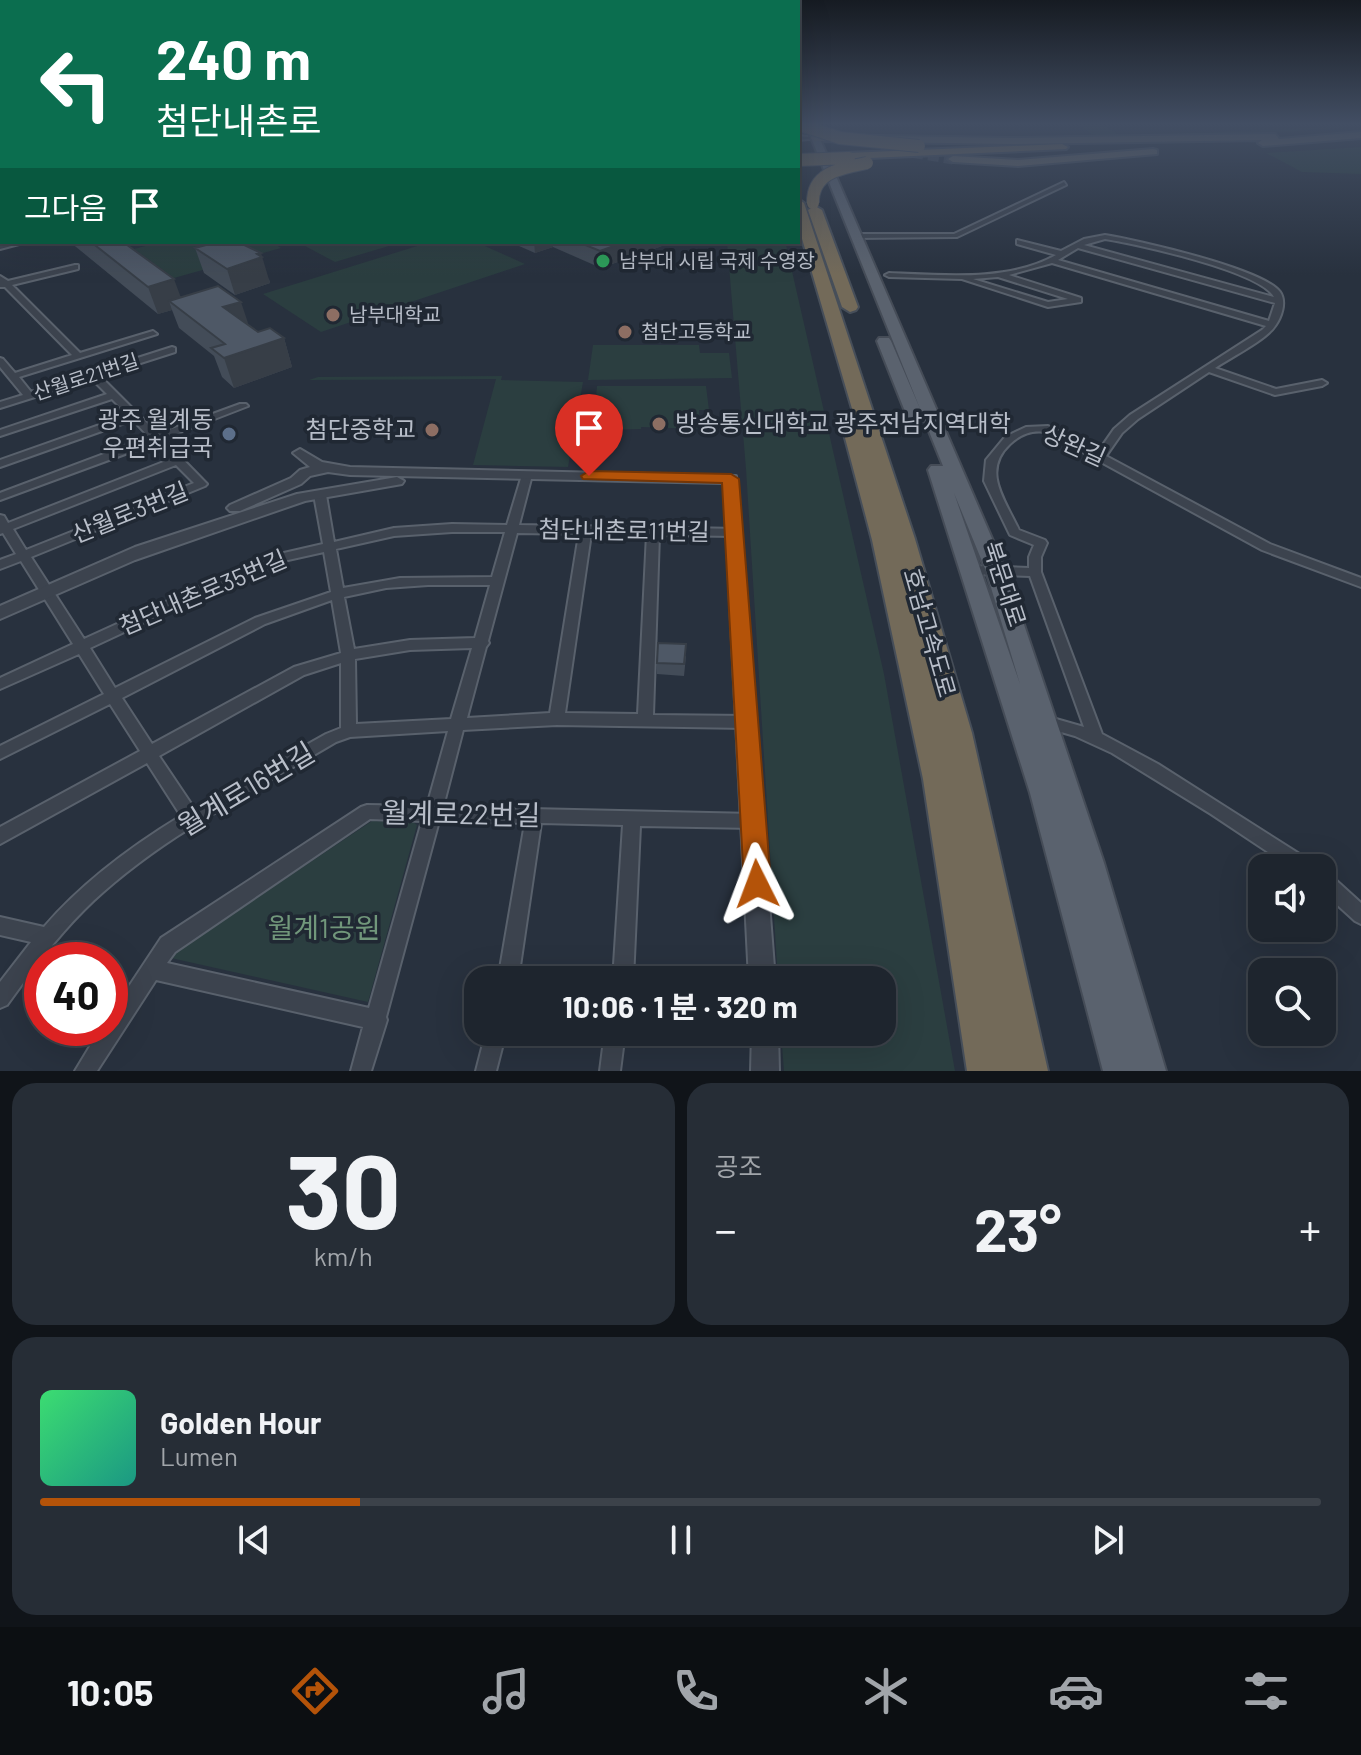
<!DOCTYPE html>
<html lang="ko">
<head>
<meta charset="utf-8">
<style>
	:root { --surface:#1e252e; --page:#262d36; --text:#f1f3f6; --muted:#a1a5aa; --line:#3c424a; --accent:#b45309 }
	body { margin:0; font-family:Barlow,"Noto Sans KR",sans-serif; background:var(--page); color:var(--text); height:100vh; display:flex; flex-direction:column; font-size:30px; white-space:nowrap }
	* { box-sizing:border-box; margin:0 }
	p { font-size:26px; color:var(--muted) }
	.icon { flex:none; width:44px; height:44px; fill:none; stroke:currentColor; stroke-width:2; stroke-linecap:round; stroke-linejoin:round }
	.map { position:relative; height:1071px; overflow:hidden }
	.panel { display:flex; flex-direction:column; gap:12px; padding:12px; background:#101419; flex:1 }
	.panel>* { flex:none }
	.guide { position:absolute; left:0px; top:0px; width:800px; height:244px; box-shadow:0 8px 32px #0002,0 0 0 2px var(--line); background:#0b6e4f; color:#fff; overflow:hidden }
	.fabs { position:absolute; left:1248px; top:854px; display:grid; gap:16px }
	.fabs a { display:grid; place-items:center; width:88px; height:88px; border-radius:16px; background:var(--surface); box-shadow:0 8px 32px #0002,0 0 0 2px var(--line); font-size:40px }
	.speed { position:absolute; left:24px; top:942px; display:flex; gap:16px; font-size:40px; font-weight:700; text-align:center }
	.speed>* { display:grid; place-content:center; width:104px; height:104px; border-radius:50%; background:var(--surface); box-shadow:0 8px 32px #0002,0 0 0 2px var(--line); line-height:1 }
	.speed .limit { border:12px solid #d22; background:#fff; color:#111 }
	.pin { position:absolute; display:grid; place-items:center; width:68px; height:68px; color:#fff; margin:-82px -34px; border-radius:50% 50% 50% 0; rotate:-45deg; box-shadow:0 0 8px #0007 }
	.pin .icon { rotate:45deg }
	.me { position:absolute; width:88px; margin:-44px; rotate:357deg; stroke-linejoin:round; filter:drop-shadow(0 0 6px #0008) }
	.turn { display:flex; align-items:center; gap:28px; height:168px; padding:0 24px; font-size:36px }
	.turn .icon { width:104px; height:104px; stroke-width:2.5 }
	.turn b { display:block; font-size:56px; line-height:68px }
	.then { display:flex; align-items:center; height:76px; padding:0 24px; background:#0003; gap:16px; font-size:30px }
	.big { font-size:60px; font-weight:700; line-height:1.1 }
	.panel .widget { flex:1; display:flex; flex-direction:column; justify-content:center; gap:12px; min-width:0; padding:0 28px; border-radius:24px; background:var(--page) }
	.panel .dial { align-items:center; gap:0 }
	.dial b { font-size:104px; line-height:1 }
	.song { display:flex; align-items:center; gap:24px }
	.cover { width:96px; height:96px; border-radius:12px; background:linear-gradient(135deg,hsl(140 70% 55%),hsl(170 70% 35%)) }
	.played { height:8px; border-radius:4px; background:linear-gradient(90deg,var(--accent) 25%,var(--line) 25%) }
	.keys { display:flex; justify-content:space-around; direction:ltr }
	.heat { display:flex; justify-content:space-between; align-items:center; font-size:44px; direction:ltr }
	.panel .tiles { flex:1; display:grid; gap:12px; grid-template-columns:1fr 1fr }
	.widget:last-child { grid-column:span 2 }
	.trip { position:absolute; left:464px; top:966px; width:432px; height:80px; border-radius:24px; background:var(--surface); box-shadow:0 8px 32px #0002,0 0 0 2px var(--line); font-weight:700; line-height:80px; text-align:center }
	.tabs { display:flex; height:128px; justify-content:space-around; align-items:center; background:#0c0f12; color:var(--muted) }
	.tabs .icon { width:56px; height:56px }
	.tabs .selected { color:var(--accent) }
	.tabs b { font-size:36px; color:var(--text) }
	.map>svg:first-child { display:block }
</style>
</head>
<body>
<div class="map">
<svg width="1361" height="1071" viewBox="0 0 1361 1071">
	<rect width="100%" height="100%" fill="#28313e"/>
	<!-- green -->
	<path fill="#2b3e40" d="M1080,125H1104L1120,136L1361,126L1272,133L1098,139Z
		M1361,147V174L1302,172L1266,153Z
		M161,242H271L281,248L174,278L134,249Z
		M318,242H396L399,243L335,262L305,246Z
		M430,242H476L525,264L321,332L263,294Z
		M727,242H785L786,245L884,674L955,1071H784L781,1032H882V980H778L746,469Z
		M593,345H699L700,353H729L732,378L588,380Z
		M502,376L501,380L583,382L568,467L473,465L496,379L309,380L318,377Z
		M597,386H706L709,410H699L700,429L641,427V429L593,430Z
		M372,821L413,822L417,825L368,1002L171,958L177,951Z"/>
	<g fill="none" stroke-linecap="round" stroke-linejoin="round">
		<!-- trunk-tunnel -->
		<path stroke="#3e4653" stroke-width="11" stroke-dasharray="11 5" stroke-linecap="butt" d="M881,147L953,159"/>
		<defs>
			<path id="minor" d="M1064,182L1066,185L957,237L857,238L853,236L857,234H954Z
				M1105,235C1136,240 1264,269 1280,292C1287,302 1281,318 1275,326C1266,340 1230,358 1215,368L1276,389L1322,380L1327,383L1322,386L1275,395L1209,372L1138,419L1122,433L1106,456L1270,544L1361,578V587L1262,550L1046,432C1031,430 1021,434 1010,444C981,471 1005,500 1019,530L1045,540L1047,543L1041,557V572L1102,734L1158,764L1312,862L1315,868H1292L1211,814L1112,753L1075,736L1037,725L1034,721L1037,717L1042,715L1084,727L1030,576L972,574L966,570L972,566L1029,568V557L1034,545L1010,535L984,481L986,460L1005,437L1026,427L1048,426L1098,452L1114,429L1130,415L1262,330L1266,326L1052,263L1009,275L1081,298V302L1048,307L962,279L889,277L885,275L889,273C942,275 1009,282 1056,255L1017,244V240L1061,251L1084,239ZM1105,239C1137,244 1260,271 1274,297L1084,245ZM1078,248L1275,303L1269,321L1058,260ZM998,277L1068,299L1048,302L973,279Z
				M75,265H78V269L12,285L80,353L153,331L157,334L19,377L31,392L172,347L175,348V352L100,376L158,434L240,404H246L248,406L163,439L205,482L207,484L205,486L31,557L84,639L262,558L323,544L314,495L320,492L326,495L334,542L394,528L452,524L507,525L522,475L527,472L532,475L519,525L740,529L742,532L740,535L736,536L659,535L653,715L747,716L752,718L755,722L752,726L747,728L557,725L463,730L443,807L754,814L760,816L762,821L760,826L754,828L640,826L633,980H613L623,825L541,823L518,980H498L525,823L439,821L386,1017L387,1020L371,1071H351L363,1027L156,980L97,1071H75L101,1028H110V1015L161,938L361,807L367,805L427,806L448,731L350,737L336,742C249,794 156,839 84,910C55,939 31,972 7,1005L0,1008V982L31,942L0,935V917L44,927C82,883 130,847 181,816L147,763L0,844V827L140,751L110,704L0,759V746L104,694L79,654L0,689V678L73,644L21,561L0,569V560L16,554L3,533L0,534V515L4,516L8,523L171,459L155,443L0,500V493L149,437L133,420L0,467V460L128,415L112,399L0,436V430L107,394L92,379L0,408V402L23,395L0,367V358L3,359L15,373L72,355L5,287H0V276L8,281ZM176,465L194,483L26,550L13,529ZM452,532H505L492,577L400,578L343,588L336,549L394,536ZM517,533L579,534L550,713L467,718L486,647L489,643L488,641ZM591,534H647L638,714L565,713ZM324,552L331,592L255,618L115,688L90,648L270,564ZM428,585H490L475,638L410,640L354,649L344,597L386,588ZM332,600L341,653L294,667L152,744L122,698L265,624ZM472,648L451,719L356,724L355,659L410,650ZM341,663V728L326,734L194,808L159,756L304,675ZM370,819L422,821L369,1008L167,963L175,952Z
				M1322,871L1328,873L1361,903V924L1355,921L1322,891Z
				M486,1032H506L496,1071H476Z
				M605,1032H625L620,1071H600Z"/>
			<path id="tertiary" d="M798,136L819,138L798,140Z
				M21,242L19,244L0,249V243Z
				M300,449L322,462L350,467L736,476L775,980H749L724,483L350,475L328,472L310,476L301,484L240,511H230L227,508L230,505L291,478L300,470L310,467L293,453Z
				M397,477L404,481L402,484L305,501L135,560L0,619V606L135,547L297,494Z
				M752,1032H778L779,1071H751Z"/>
			<path id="primary" d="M806,125H814L1006,571L1104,863L1166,1071H1103L1030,793L928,470L931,466H943L924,419L916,424L908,419L877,341L879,338H889L891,341L921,411ZM954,493L986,571L1020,684Z"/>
			<path id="trunk" d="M1361,132V138L1263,146L1258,143L1262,140L1012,144L815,141L810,138L815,135L1012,138L1275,134L1279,139Z
				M1153,149L1157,150V154L1018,166L953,162L948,159L953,156L1018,160Z"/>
			<path id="motorway" d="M1062,144L1068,147L1066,149L847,159L841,156L847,153Z
				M798,199L804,203L915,539L972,733L1048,1071H967L923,779L872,540L844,434L847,430L858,429L798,225Z
				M815,206L822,210L858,307L856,310L850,312L842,307L808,210Z"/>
		</defs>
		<!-- minor casing -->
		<use href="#minor" stroke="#59616c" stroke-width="4"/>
		<!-- tertiary casing -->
		<use href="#tertiary" stroke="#59616c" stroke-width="4"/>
		<!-- primary casing -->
		<use href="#primary" stroke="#454c57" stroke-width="4"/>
		<!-- trunk casing -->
		<use href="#trunk" stroke="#464e59" stroke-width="4"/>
		<!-- motorway casing -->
		<use href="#motorway" stroke="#464e59" stroke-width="4"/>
		<!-- minor -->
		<use href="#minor" fill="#3c434e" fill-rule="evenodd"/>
		<!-- tertiary -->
		<use href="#tertiary" fill="#3c434e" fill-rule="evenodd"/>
		<!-- primary -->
		<use href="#primary" fill="#5a626e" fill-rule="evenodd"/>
		<!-- trunk -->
		<use href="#trunk" fill="#666664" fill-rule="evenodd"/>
		<!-- motorway -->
		<use href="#motorway" fill="#736a59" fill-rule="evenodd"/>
		<defs>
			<path id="motorway-bridge" d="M801,125L840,138L919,146
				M798,160L849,158
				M813,203C812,172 842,168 867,163"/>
		</defs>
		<!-- motorway-bridge casing -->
		<use href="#motorway-bridge" stroke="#464e59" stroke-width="14" stroke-linecap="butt"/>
		<!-- motorway-bridge -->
		<use href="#motorway-bridge" stroke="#736a59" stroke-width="12"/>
	</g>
	<!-- wall -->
	<path fill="#434c58" d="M70,242H123L181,297L249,326L258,332L284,338L292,367L234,388L222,377L214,356L179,328L172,310L158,314Z
		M510,242H673L601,268L553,247L535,253Z
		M195,248L269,279L270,283L235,295L204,273Z
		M686,656L684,676L657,674V663Z"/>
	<!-- shaded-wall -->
	<path fill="#373e47" d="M534,242H552L553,247L535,253Z
		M625,242H673L601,268L600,251Z
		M261,253L270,283L235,295L227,269Z
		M174,279L184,306L169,301L172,310L158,314L148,287Z
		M241,302L250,329L223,307Z
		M284,338L292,367L234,388L224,358Z"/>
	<!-- building -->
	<path fill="#4e5866" stroke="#373e47" stroke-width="2" d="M91,242H123L174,279L148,287Z
		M217,242H238L261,253L257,254L262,257L227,269L195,248Z
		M578,242H625L600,251Z
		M218,286L241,302L223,307L258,332L270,328L284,338L224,358L211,348L225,344L169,301Z
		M658,643L686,644L684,664L657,663Z"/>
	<!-- sky -->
	<linearGradient id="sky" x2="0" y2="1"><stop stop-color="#161b22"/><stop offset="0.45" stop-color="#424e63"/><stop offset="1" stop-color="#424e63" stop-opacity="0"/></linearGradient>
	<rect width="1361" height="275" fill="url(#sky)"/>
	<!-- route -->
	<path fill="#b45309" stroke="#753606" stroke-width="2" d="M589,471L731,474L739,479L771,884L767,893L757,897L748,893L744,884L722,483L583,479L581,476Z"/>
	<!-- markers -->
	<circle fill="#2e9e5b" stroke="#202833" stroke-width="3" cx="603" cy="261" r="8"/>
	<g fill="#8d6e63" stroke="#202833" stroke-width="3">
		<circle cx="333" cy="315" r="8"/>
		<circle cx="625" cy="332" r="8"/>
		<circle cx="659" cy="424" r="8"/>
		<circle cx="432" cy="430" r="8"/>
	</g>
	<circle fill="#5c6f8a" stroke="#202833" stroke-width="3" cx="229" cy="434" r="8"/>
	<g text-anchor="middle" stroke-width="7" stroke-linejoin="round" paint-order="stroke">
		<!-- far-poi labels -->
		<g font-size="20" fill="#b8bec9" stroke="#202833" text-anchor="start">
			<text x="619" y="268">남부대 시립 국제 수영장</text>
			<text x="349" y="322">남부대학교</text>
			<text x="641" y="339">첨단고등학교</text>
		</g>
		<!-- far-street labels -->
		<g font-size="20" fill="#b8bec9" stroke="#202833">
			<text transform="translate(86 377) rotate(-18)" y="7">산월로21번길</text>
		</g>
		<!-- poi labels -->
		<g font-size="24" fill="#b8bec9" stroke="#202833" text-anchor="end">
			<text x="213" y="428">광주 월계동<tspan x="213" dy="28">우편취급국</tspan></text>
			<text x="675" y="432" text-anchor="start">방송통신대학교 광주전남지역대학</text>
			<text x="416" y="438">첨단중학교</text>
		</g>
		<!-- street labels -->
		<g font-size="24" fill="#b8bec9" stroke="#202833">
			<text transform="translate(1074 446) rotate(24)" y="8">상완길</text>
			<text transform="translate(130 513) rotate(-22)" y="8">산월로3번길</text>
			<text transform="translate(624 531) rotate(1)" y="8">첨단내촌로11번길</text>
			<text transform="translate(1004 584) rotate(72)" y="8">북문대로</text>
			<text transform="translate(203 593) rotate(-23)" y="8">첨단내촌로35번길</text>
			<text transform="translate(929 633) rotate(74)" y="8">호남고속도로</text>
		</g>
		<!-- near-street labels -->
		<g font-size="28" fill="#b8bec9" stroke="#202833">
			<text transform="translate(246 789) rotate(-31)" y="10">월계로16번길</text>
			<text transform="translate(461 814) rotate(1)" y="10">월계로22번길</text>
		</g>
		<!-- near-park labels -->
		<g font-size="28" fill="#71977b" stroke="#202833">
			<text x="324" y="938">월계1공원</text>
		</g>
	</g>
</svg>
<div class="fabs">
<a><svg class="icon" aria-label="sound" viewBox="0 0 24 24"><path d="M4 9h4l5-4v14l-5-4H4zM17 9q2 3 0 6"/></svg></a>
<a><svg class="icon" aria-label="search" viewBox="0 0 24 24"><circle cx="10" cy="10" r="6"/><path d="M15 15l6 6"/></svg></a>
</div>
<div class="speed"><div class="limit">40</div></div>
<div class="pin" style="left:589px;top:476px;background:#d93025"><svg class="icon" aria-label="arrive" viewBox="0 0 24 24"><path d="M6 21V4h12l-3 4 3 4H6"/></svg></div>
<svg class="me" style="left:757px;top:884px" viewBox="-20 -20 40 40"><path d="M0-17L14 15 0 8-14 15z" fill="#b45309" stroke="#fff" stroke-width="4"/></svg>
<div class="trip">10:06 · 1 분 · 320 m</div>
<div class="guide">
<div class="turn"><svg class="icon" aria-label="left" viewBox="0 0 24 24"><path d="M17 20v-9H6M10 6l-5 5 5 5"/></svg><div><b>240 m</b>첨단내촌로</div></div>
<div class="then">그다음<svg class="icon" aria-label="arrive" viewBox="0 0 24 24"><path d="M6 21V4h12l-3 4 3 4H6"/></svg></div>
</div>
</div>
<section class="panel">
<div class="tiles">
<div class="widget dial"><b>30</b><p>km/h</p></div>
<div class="widget"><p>공조</p>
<div class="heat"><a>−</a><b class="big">23°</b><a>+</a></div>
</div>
<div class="widget">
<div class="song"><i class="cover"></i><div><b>Golden Hour</b><p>Lumen</p></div></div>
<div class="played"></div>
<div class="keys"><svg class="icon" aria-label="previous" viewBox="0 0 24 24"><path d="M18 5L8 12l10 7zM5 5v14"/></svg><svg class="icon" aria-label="pause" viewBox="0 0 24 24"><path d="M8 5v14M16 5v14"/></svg><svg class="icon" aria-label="next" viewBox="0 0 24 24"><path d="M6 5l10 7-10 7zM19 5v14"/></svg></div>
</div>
</div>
</section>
<nav class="tabs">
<b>10:05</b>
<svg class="icon selected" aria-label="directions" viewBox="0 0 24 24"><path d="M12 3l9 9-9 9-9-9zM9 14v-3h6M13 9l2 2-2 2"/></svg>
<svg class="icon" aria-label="music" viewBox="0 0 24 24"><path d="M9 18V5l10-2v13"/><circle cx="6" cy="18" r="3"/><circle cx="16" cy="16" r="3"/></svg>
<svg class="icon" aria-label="phone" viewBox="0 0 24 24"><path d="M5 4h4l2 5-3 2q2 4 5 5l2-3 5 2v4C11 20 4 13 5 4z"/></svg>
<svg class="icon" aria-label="climate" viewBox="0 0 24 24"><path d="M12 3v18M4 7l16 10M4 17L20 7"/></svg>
<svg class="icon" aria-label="car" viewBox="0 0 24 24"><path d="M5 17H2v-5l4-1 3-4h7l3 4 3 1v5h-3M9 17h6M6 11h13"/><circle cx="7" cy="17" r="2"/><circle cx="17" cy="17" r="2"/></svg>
<svg class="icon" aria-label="filters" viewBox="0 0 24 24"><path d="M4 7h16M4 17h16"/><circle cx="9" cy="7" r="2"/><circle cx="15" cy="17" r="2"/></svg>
</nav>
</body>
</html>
